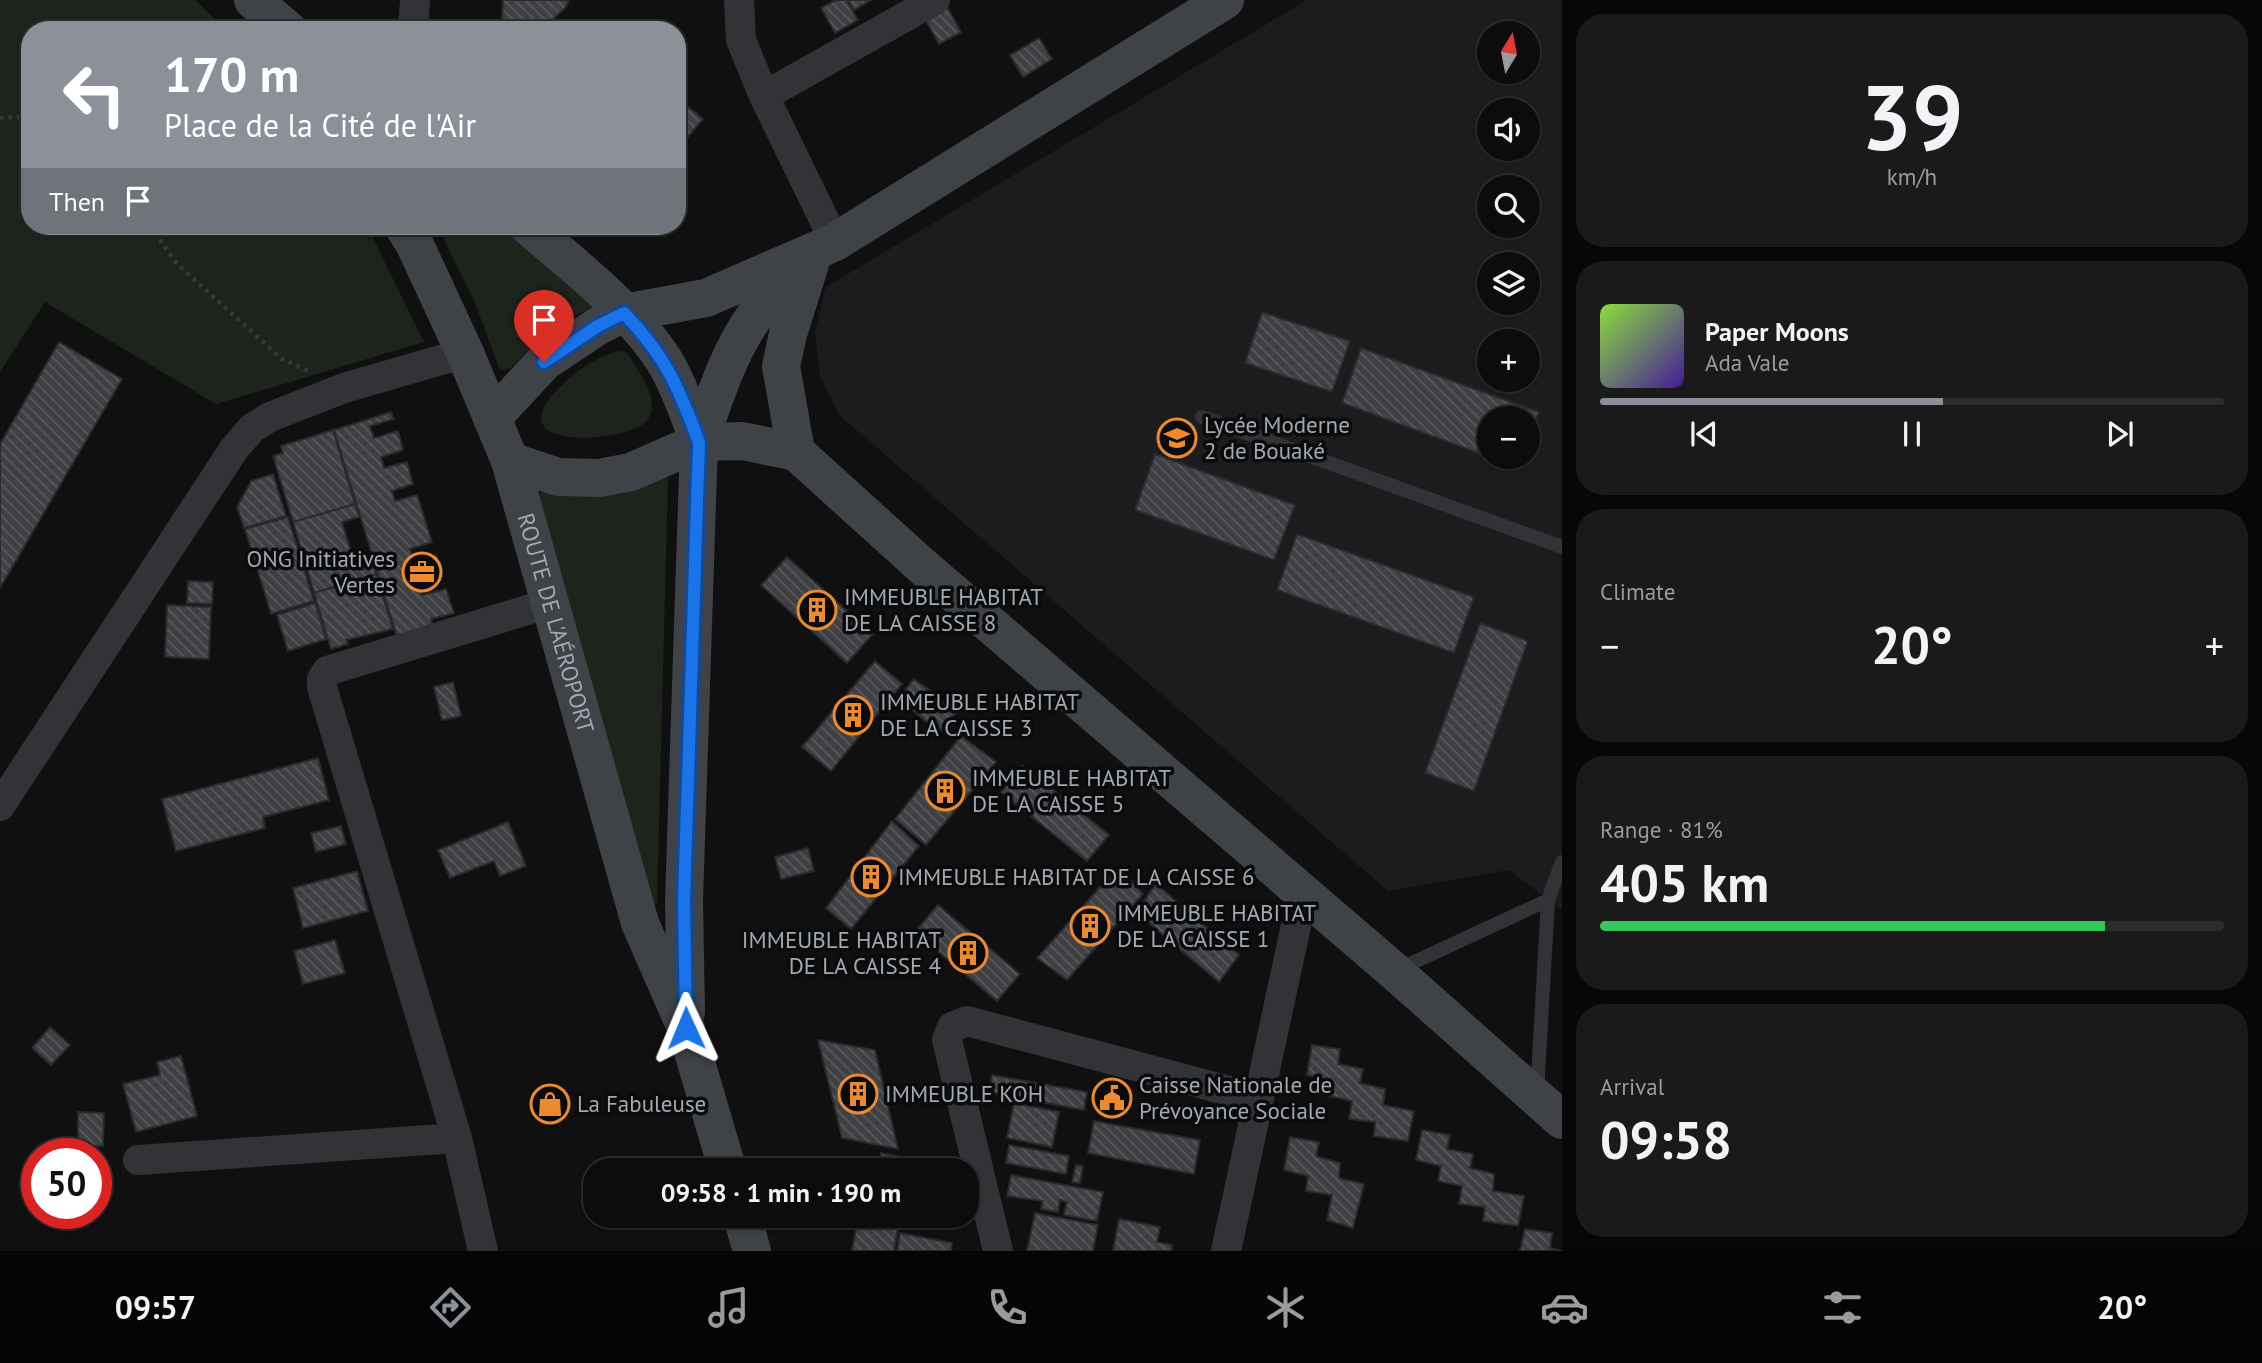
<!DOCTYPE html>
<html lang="en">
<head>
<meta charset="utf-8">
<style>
	:root { --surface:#0c0c0d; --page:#1a1a1b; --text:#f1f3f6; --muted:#9a9b9d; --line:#2c2c2e; --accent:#8c9099 }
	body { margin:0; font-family:"PT Sans",sans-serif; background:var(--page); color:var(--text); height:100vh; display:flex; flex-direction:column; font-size:26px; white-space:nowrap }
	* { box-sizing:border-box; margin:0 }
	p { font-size:23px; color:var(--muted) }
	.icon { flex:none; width:38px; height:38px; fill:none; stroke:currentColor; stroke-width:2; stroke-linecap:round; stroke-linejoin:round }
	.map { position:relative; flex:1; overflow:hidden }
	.drawer { display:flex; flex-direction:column; gap:14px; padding:14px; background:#070707; width:700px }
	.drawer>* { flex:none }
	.banner { position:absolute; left:21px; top:21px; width:665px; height:214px; border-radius:28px; box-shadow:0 2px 5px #0004,0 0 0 2px var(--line); background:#8c9099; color:#fff; overflow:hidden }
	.needle { width:46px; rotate:10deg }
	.tools { position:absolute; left:1477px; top:21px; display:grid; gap:14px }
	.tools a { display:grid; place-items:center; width:63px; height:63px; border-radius:50%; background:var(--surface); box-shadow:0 2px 5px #0004,0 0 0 2px var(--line); font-size:35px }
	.speed { position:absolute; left:21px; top:1138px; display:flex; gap:14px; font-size:35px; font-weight:700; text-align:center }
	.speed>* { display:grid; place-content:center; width:91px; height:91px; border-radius:50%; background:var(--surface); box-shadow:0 2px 5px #0004,0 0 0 2px var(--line); line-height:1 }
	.speed .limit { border:10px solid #d22; background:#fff; color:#111 }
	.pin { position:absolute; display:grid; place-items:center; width:60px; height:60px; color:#fff; margin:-72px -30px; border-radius:50% 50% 50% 0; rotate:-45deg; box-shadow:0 0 7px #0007 }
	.pin .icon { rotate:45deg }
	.me { position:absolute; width:77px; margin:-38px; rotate:359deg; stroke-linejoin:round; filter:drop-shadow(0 0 5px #0008) }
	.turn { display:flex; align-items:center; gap:24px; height:147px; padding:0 28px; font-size:32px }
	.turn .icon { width:91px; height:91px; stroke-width:2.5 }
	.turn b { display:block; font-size:49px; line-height:60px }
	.then { display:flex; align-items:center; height:66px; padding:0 28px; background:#0003; gap:14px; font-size:26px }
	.big { font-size:52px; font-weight:600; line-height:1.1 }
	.drawer .widget { flex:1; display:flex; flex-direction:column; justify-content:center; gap:10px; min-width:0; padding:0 24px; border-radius:28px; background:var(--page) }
	.drawer .dial { align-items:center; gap:0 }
	.dial b { font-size:91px; line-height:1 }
	.song { display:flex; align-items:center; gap:21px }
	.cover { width:84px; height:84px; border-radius:10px; background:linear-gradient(135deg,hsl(90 70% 55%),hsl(260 70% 35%)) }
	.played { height:7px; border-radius:4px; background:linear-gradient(90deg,var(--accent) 55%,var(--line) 55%) }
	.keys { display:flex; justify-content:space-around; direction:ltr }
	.heat { display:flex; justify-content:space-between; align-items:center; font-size:38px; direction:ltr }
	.charge { height:10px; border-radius:5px; background:linear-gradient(90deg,#34c759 81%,var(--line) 0) }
	.trip { position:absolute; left:583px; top:1158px; width:396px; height:70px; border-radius:28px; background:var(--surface); box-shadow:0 2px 5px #0004,0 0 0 2px var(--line); font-weight:600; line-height:70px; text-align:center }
	.tabs { display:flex; height:112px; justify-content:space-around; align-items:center; background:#050505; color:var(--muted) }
	.tabs .icon { width:49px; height:49px }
	.tabs .current { color:var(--accent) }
	.tabs b { font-size:32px; color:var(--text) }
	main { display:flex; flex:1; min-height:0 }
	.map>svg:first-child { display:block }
</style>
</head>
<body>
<main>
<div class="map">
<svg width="1562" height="1251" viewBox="0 0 1562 1251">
	<defs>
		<pattern id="building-back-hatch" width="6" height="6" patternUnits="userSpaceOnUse" patternTransform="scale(1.75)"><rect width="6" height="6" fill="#3f4044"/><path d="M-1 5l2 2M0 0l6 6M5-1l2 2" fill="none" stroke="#58595d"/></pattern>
	</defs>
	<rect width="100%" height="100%" fill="#101011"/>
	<!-- built -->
	<path fill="#1c1c1e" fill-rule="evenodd" d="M1307,0H1562V910L1509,870L1388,891L838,414L820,376L815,333L826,287ZM1489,33H1528V72H1489ZM1489,110H1528V149H1489ZM1489,187H1528V226H1489ZM1489,264H1528V303H1489ZM1489,341H1528V380H1489ZM1489,418H1528V457H1489Z"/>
	<!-- green -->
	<path fill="#1c241c" d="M0,0H195L226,30H30V226H367L424,342L216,404L45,302L0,372Z
		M437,226H500L595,306L546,331L511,368L504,370L499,368L474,300Z
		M621,351L627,353C637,368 652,388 652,407C652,413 648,422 642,425C611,444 495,449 561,386C576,371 600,354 621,351Z
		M663,470L668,479L657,902L652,906L538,497L540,492L604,484Z"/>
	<!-- building -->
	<path fill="url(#building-back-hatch)" stroke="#2a2a2d" stroke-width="2" d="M503,0H569L566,7L541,30H515L502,21Z
		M836,0H846L858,20L835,33L821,8Z
		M848,0H871L854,10Z
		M947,7L961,32L939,44L925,19Z
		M1039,38L1052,59L1023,77L1010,55Z
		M677,98L703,119L677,150Z
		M1262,312L1350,341L1332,392L1245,363Z
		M59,342L122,379L0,588V444Z
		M1361,348L1539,412L1528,443V418H1489V457L1342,403Z
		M391,412L394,419L370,426L374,438L398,431L403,450L381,457L384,468L407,462L413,484L392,491L395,501L417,495L432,542L410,549L414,562L436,555L442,576L418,583L422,595L446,589L454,613L431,619L434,629L398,640L334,430Z
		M333,430L355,504L293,522L273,456L283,453L281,446Z
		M1155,454L1295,505L1274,560L1135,510Z
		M1490,457H1523L1519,467Z
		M273,474L286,516L244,528L237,507L251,481Z
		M355,504L359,517L342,522L355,565L372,560L376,574L314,593L293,522Z
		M288,517L314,601L271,614L245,529Z
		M1297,534L1474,597L1454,653L1277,590Z
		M787,557L873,634L847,663L761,585Z
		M376,574L393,629L346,640L348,644L331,649L314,593Z
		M188,581L213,582L212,604L187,603Z
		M315,603L326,639L288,651L277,615Z
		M167,605L211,607L209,659L165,657Z
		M1480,623L1528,641L1474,791L1425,773Z
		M875,661L902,684L831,771L802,747Z
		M914,679L958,711L939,733L899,698Z
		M453,682L461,716L442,720L434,687Z
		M961,736L996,762L926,845L895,819Z
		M318,758L329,800L263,817L265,828L176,851L162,799Z
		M1023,766L1109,835L1087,861L1001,792Z
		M892,821L919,846L851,929L826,908Z
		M508,822L526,866L500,876L494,861L450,878L438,850Z
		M341,826L346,844L316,852L311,833Z
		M808,848L814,871L781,879L775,857Z
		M1118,867L1143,894L1067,980L1037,958Z
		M357,871L368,911L303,928L293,888Z
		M1156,884L1239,955L1219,982L1136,912Z
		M938,905L1020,974L997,1001L915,932Z
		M335,940L345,973L303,984L294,951Z
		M50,1027L70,1045L51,1065L32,1048Z
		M818,1040L875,1050L898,1149L842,1138Z
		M1312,1045L1340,1049L1338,1064L1363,1069L1360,1083L1385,1089L1383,1105L1414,1111L1408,1141L1374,1136L1375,1122L1349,1119L1352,1101L1329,1096L1331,1081L1307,1075Z
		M181,1056L197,1116L136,1132L123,1084L160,1075L157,1062Z
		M992,1075L1087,1092L1084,1110L989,1092Z
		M1014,1103L1059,1112L1052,1147L1007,1138Z
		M78,1112L104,1113L103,1146H78Z
		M1094,1121L1200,1140L1194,1174L1088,1153Z
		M1422,1130L1450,1135L1447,1149L1473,1154L1470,1168L1494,1174L1493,1191L1524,1196L1518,1226L1483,1221L1485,1207L1459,1204L1462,1186L1438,1181L1441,1166L1416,1160Z
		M1290,1137L1319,1142L1316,1156L1340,1163L1339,1178L1364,1184L1353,1228L1327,1220L1332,1195L1306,1191L1308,1176L1284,1170Z
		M1009,1145L1069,1156L1066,1174L1006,1163Z
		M881,1153L931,1163L930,1171H878Z
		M1076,1165L1083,1166L1080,1183L1072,1182Z
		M1011,1175L1103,1192L1097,1221L1064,1215L1067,1202L1060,1200L1058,1212L1041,1209L1043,1201L1007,1196Z
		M1035,1213L1098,1225L1093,1251H1027Z
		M858,1219L898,1227L894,1251H852Z
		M1119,1219L1160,1227L1157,1242L1172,1245L1171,1251H1113Z
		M1525,1229L1552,1233L1550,1248L1562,1251H1520Z
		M900,1233L952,1243L951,1251H897Z"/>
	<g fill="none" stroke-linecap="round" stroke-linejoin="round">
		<!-- path -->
		<path stroke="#373a3d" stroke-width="4.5" stroke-dasharray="3.5 5" stroke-linecap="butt" d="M0,118L30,117
			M150,226L177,264L282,359L308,371"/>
		<!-- lane -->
		<path stroke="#313336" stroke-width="14" d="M1202,417L1562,547
			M1397,970L1548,900
			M1537,1093L1548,900L1562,862"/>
		<!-- street -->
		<path stroke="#313336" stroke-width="30" d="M739,0L741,40L764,96L835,242
			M413,30L415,0
			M764,96L935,0
			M0,806L234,449L252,428L270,417L344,388L465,353
			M138,1160L457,1138
			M483,1251L457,1138L322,687V679L327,671L550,603
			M998,1251L947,1040L952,1027L967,1021L1259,1099
			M1226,1251L1303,893"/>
		<!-- secondary -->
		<g stroke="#3f4246" stroke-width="38">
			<path d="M253,0L288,30"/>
			<path id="s1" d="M403,226L414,243L465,353L510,461L640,923L686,1028L728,1171"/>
			<path d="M528,226C573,265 639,316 668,367C681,391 690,417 699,442L684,900L686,1012"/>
			<path d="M492,418L544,362L598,326L624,313L706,298L835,242L1225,0"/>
			<path d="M699,442C714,399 729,351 756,314C769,296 791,281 808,266"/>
			<path d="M796,452L781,366L788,334L810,264"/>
			<path d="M510,461L558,477L599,478L631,472L699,442L742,441L796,452L922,566L1394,971L1562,1120"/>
			<path d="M742,1216L752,1251"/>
		</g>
	</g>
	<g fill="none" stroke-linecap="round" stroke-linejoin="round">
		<defs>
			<path id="route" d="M544,362L598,326L624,313C666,357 678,386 699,442L684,900L686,1028"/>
		</defs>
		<!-- route casing -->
		<use href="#route" stroke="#114b97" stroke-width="18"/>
		<!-- route -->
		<use href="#route" stroke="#1a73e8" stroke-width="12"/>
	</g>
	<!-- icons -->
	<defs>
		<symbol id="school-ring" viewBox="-11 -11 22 22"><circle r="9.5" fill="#0b0b0c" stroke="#ec8b2d" stroke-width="1.5"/><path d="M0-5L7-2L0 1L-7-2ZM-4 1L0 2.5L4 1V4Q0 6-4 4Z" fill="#ec8b2d"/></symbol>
		<symbol id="office-ring" viewBox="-11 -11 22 22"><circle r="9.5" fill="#0b0b0c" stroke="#ec8b2d" stroke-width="1.5"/><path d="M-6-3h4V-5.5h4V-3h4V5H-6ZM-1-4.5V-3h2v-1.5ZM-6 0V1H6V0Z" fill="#ec8b2d"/></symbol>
		<symbol id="building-ring" viewBox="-11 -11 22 22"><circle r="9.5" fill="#0b0b0c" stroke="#ec8b2d" stroke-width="1.5"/><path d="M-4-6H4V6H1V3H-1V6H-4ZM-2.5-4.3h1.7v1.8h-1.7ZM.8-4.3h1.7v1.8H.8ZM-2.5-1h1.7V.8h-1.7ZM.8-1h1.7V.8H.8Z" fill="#ec8b2d"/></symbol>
		<symbol id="civic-ring" viewBox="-11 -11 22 22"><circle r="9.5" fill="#0b0b0c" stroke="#ec8b2d" stroke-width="1.5"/><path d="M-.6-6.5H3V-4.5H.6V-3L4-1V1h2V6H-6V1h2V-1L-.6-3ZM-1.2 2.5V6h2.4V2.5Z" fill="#ec8b2d"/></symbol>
		<symbol id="shop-ring" viewBox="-11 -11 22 22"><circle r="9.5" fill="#0b0b0c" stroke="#ec8b2d" stroke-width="1.5"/><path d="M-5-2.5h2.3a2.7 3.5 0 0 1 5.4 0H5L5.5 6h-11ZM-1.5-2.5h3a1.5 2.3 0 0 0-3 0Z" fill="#ec8b2d"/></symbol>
	</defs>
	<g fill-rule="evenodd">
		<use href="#school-ring" x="1155" y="416" width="44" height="44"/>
		<use href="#office-ring" x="400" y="550" width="44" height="44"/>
		<use href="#building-ring" x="795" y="588" width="44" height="44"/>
		<use href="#building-ring" x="831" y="693" width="44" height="44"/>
		<use href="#building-ring" x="923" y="769" width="44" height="44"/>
		<use href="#building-ring" x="849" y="855" width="44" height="44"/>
		<use href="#building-ring" x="1068" y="904" width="44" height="44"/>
		<use href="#building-ring" x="946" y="931" width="44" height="44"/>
		<use href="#building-ring" x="836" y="1072" width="44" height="44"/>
		<use href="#civic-ring" x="1090" y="1076" width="44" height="44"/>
		<use href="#shop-ring" x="528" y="1082" width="44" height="44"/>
	</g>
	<g text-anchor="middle" stroke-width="7" stroke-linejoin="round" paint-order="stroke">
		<!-- poi labels -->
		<g font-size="23" fill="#a1a9b2" stroke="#0b0b0c" text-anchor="start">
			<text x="1204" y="433">Lycée Moderne<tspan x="1204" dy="26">2 de Bouaké</tspan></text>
			<text x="395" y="567" text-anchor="end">ONG Initiatives<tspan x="395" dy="26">Vertes</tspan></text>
			<text x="844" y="605">IMMEUBLE HABITAT<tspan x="844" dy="26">DE LA CAISSE 8</tspan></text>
			<text x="880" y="710">IMMEUBLE HABITAT<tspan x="880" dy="26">DE LA CAISSE 3</tspan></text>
			<text x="972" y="786">IMMEUBLE HABITAT<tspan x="972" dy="26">DE LA CAISSE 5</tspan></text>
			<text x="898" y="885">IMMEUBLE HABITAT DE LA CAISSE 6</text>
			<text x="1117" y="921">IMMEUBLE HABITAT<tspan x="1117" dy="26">DE LA CAISSE 1</tspan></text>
			<text x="941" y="948" text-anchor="end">IMMEUBLE HABITAT<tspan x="941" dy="26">DE LA CAISSE 4</tspan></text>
			<text x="1139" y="1093">Caisse Nationale de<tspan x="1139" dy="26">Prévoyance Sociale</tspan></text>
			<text x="885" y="1102">IMMEUBLE KOH</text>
			<text x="577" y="1112">La Fabuleuse</text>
		</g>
		<!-- street labels -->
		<g font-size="23" fill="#a1a9b2" stroke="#0b0b0c">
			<text dy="8" stroke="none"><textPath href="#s1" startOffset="427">ROUTE DE L'AÉROPORT</textPath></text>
		</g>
	</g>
</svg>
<div class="tools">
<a><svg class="needle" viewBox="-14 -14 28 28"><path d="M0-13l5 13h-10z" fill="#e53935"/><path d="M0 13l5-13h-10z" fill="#9a9b9d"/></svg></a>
<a><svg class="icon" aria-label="sound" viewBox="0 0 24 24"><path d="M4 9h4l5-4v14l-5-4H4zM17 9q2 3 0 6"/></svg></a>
<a><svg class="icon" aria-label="search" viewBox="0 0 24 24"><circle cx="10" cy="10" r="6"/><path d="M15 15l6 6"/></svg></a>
<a><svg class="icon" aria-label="layers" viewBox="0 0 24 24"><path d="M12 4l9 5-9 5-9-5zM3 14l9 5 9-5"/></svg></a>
<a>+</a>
<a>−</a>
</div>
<div class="speed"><div class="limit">50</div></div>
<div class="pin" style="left:544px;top:362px;background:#d93025"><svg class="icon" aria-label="arrive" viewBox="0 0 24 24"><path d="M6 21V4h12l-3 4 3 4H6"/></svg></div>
<svg class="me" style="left:686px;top:1028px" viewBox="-20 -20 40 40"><path d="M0-17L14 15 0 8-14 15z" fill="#1a73e8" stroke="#fff" stroke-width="4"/></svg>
<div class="trip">09:58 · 1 min · 190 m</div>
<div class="banner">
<div class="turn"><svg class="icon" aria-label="left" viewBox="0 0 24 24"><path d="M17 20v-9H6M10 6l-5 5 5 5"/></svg><div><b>170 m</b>Place de la Cité de l'Air</div></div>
<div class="then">Then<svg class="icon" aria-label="arrive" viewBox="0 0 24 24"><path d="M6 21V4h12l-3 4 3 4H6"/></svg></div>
</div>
</div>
<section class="drawer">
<div class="widget dial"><b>39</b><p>km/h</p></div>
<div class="widget">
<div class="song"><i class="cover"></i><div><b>Paper Moons</b><p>Ada Vale</p></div></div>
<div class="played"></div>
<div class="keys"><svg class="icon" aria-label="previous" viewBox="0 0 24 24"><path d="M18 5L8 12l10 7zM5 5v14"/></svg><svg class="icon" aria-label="pause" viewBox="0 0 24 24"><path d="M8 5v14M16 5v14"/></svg><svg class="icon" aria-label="next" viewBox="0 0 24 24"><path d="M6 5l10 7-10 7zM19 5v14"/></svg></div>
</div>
<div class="widget"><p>Climate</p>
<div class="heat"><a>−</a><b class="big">20°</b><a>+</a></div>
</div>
<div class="widget"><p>Range · 81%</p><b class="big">405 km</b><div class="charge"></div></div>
<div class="widget"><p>Arrival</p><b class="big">09:58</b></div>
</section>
</main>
<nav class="tabs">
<b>09:57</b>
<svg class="icon current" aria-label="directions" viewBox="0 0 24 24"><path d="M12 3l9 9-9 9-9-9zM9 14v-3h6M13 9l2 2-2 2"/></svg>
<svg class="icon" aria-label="music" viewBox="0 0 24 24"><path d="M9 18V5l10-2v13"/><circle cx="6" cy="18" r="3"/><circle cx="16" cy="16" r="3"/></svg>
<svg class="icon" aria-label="phone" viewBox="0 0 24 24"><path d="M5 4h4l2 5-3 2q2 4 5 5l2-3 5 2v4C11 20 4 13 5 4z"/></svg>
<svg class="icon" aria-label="climate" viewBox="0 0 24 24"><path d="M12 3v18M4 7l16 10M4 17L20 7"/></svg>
<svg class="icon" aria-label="car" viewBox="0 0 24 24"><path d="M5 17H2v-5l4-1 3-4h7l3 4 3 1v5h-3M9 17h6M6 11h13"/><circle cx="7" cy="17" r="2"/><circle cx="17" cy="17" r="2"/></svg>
<svg class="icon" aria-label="filters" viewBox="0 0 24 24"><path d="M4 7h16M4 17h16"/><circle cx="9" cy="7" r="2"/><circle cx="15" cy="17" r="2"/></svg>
<b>20°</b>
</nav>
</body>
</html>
